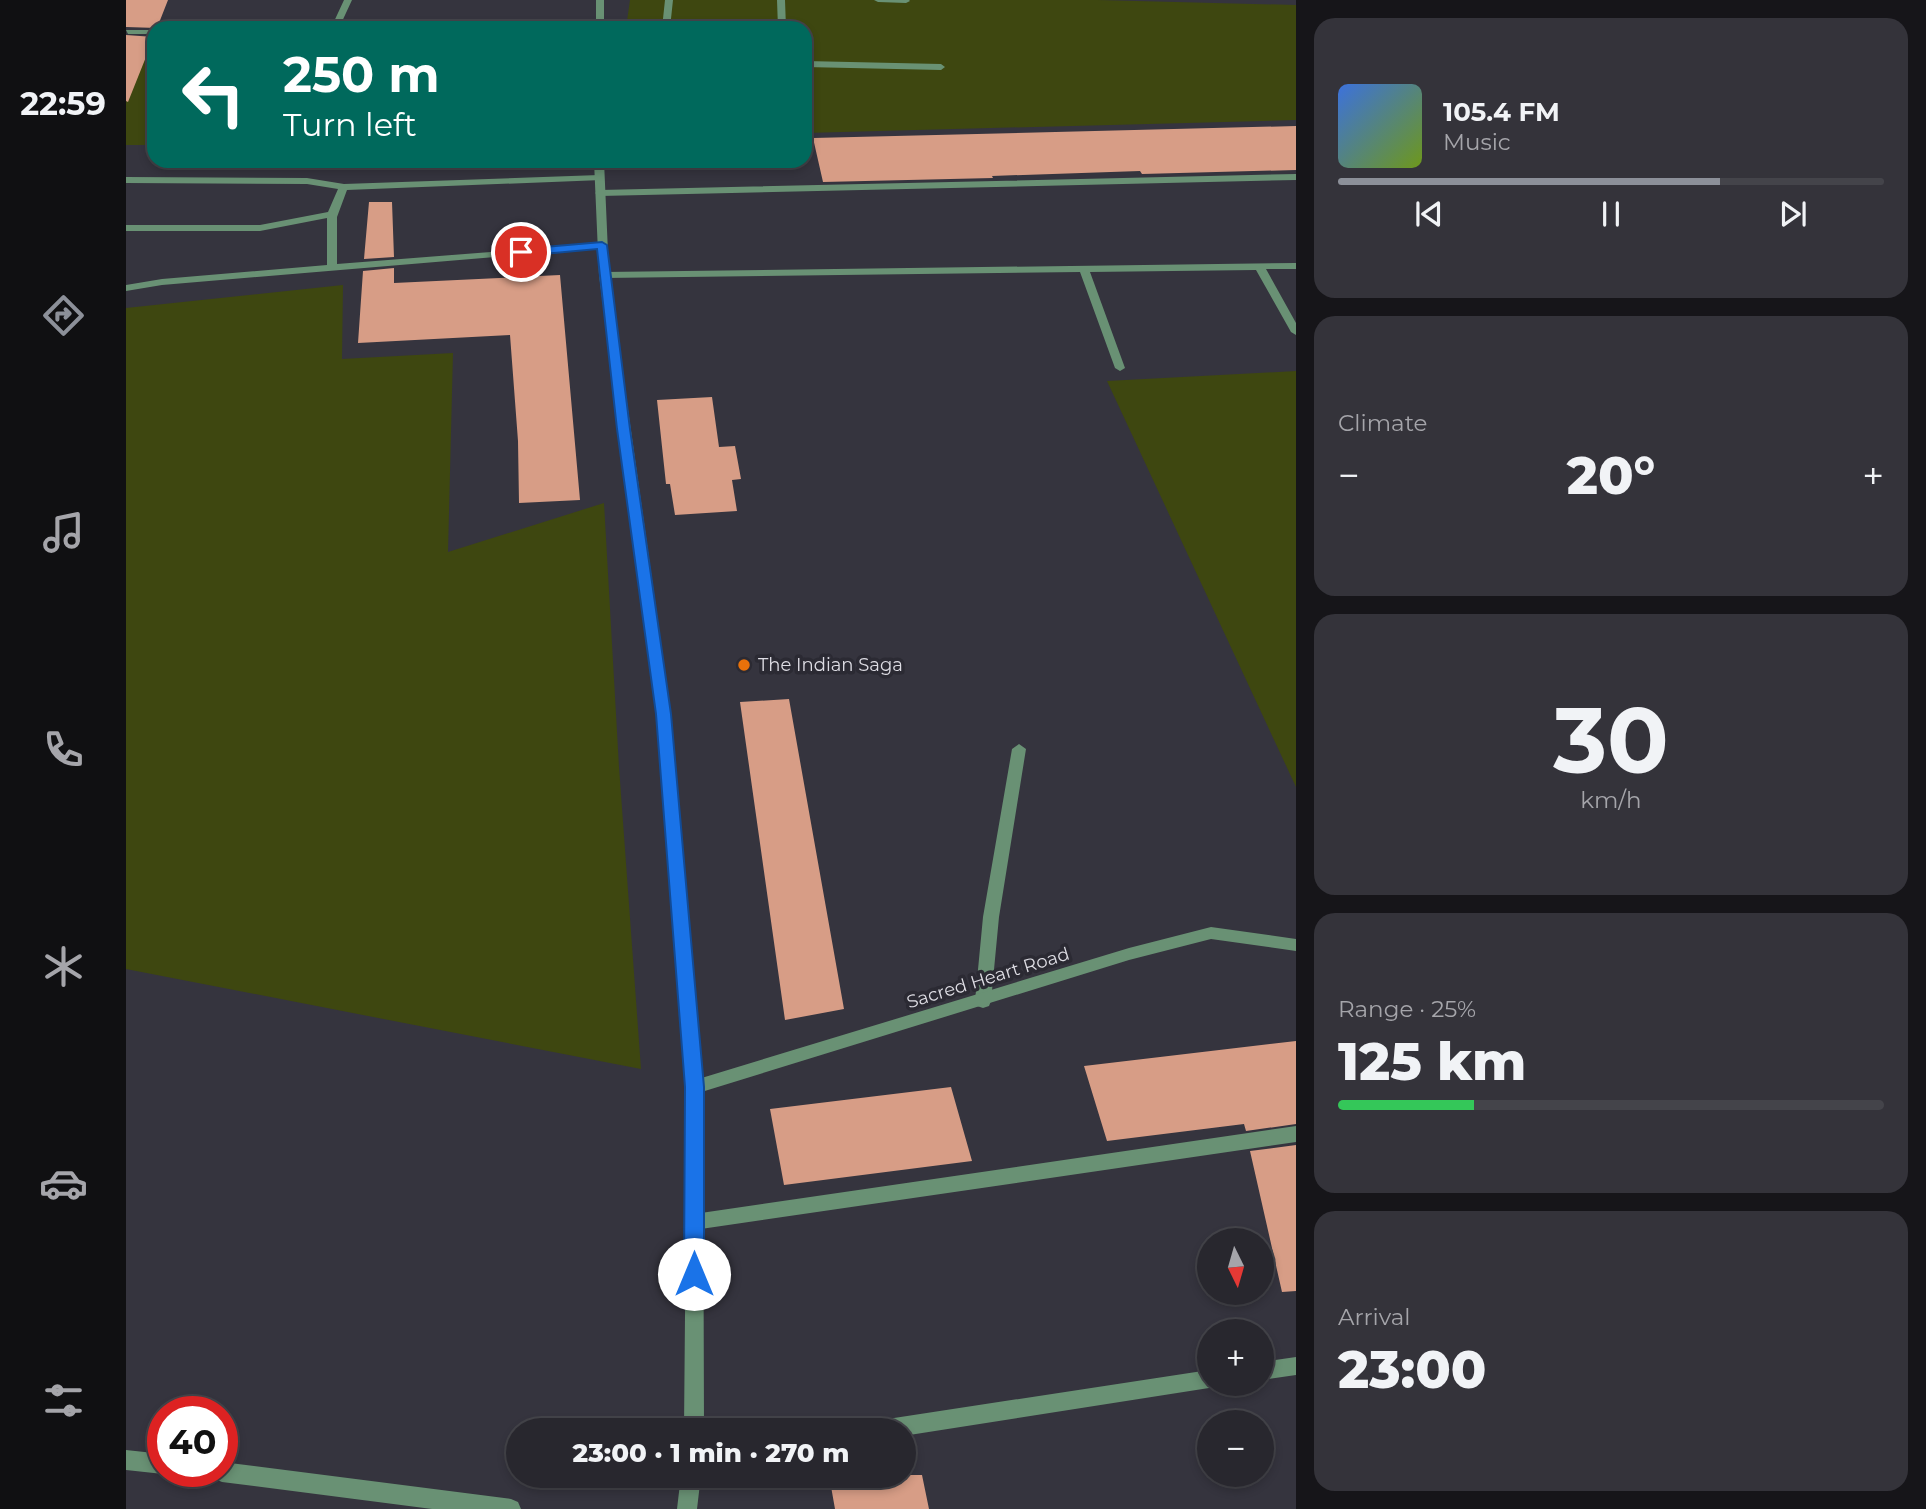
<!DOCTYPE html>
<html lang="en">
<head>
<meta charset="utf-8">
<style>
	:root { --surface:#28272e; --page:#34333a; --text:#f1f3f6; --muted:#a5a5aa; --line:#44444a; --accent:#8c9099 }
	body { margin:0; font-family:Montserrat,sans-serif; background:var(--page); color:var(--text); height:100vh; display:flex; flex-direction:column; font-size:26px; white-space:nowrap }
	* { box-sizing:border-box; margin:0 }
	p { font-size:23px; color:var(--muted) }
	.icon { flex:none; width:38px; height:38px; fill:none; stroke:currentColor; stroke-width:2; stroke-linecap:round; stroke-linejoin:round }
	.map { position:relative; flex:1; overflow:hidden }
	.drawer { display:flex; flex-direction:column; gap:18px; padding:18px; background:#161519; width:630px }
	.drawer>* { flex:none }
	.guide { position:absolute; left:21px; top:21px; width:665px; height:147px; border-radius:21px; box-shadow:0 4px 10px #0003,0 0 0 2px var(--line); background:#00695c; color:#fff; overflow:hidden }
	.needle { width:46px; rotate:175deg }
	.tools { position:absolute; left:1071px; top:1228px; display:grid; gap:14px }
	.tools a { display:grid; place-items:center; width:77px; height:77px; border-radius:50%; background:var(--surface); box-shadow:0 4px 10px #0003,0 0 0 2px var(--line); font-size:35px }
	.speed { position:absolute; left:21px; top:1396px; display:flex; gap:14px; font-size:35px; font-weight:700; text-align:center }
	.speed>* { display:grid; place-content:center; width:91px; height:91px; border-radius:50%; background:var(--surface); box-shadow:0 4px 10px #0003,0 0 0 2px var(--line); line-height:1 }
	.speed .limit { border:10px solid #d22; background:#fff; color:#111 }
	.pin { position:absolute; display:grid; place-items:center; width:60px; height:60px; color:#fff; margin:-30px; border:4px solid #fff; border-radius:50%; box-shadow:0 2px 7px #0007 }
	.me { position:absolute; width:77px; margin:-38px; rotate:0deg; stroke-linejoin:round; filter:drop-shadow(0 0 5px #0008) }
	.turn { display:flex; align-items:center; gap:24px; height:147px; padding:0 21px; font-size:32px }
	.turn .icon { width:91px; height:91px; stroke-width:2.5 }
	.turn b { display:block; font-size:49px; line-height:60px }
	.big { font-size:52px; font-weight:800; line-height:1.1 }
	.drawer .widget { flex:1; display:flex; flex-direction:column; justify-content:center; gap:10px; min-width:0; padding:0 24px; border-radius:21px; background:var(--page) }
	.drawer .dial { align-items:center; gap:0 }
	.dial b { font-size:91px; line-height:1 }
	.song { display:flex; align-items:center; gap:21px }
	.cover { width:84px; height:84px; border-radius:10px; background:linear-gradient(135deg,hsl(220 70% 55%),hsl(80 70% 35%)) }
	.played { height:7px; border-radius:4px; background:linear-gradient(90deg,var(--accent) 70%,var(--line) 70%) }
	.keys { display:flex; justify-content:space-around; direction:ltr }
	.heat { display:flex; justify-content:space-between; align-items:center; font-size:38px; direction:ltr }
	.charge { height:10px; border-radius:5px; background:linear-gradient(90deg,#34c759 25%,var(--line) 0) }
	.trip { position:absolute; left:380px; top:1418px; width:410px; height:70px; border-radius:35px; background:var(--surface); box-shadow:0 4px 10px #0003,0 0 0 2px var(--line); font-weight:800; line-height:70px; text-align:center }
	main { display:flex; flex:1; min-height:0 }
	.tab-bar { display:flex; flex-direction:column; width:126px; justify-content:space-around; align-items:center; background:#101012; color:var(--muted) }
	.tab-bar .icon { width:49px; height:49px }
	.tab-bar .current { color:var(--accent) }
	.tab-bar b { font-size:32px; color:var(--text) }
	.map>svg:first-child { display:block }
</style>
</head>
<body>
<main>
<nav class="tab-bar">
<b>22:59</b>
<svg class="icon current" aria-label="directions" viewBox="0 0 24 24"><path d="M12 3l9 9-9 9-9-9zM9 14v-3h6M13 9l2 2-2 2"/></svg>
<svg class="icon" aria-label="music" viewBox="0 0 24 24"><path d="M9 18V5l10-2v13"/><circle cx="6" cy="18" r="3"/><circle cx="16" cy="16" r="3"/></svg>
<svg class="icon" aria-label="phone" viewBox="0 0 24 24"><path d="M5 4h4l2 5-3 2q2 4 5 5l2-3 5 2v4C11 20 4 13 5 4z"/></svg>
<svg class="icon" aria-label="climate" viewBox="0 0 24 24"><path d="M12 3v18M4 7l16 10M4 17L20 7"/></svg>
<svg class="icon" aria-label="car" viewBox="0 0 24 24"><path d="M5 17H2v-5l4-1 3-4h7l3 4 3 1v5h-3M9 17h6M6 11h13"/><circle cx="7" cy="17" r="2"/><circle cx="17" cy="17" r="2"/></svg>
<svg class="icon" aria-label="filters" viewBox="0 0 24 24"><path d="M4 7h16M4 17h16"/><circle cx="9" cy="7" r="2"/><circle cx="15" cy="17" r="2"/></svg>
</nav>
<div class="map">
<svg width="1170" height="1509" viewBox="0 0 1170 1509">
	<rect width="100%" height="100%" fill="#35343e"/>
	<!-- green -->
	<path fill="#3e4710" d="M504,0H972L1170,5V120L679,133V28H500Z
		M0,56L28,57V145H0Z
		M217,285L216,359L327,353L322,552L478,503L493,767L515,1069L0,969V308Z
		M1170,371V787L981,381Z"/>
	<!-- building -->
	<path fill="#d79d86" d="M0,0H42L31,28L0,27Z
		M0,35L28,37L2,102L0,101Z
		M1170,126V170L1016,174L1014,171L866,176L867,178L697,182L687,138Z
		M243,202H266L268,257L238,259Z
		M268,268V283L434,275L454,500L393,503L392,441L384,335L232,343L237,271Z
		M586,397L593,447L609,446L615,479L606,480L611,511L549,515L544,484H540L531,400Z
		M663,699L718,1009L659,1020L614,702Z
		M1170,1041V1124L1120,1131L1118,1124L981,1141L958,1066Z
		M825,1087L846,1161L658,1185L644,1109Z
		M1170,1145V1291L1156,1292L1124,1151Z
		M703,1475H796L803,1509H709Z"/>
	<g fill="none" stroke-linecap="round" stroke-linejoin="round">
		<!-- service -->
		<path fill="#699174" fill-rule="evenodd" d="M539,0H547L544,28H536Z
			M651,0H659L660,28H652Z
			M748,0H783L784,1L780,3L752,2Z
			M679,61L815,64L819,67L815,70L679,67Z
			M893,744L900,749L873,917L865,1001L863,1006L857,1008L851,1006L849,1001L857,917L886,749Z"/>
		<!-- minor -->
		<path fill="#699174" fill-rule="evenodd" d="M218,0H226L213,28H205Z
			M0,30H28V34H2Z
			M1170,174V180L474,196L469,193L474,190Z
			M473,175L478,178L476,180L221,190L211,217V264L479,243L481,245L476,248L36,285L0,291V285L36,279L201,265V218L134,231H0V225H134L202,212L212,189L181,184L0,183V177L181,178L218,184Z
			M1170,263V269H1140L1170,323V335L1165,332L1130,270L964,272L999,368L994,371L989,368L954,272L478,278L473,275L478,272Z
			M1085,927L1170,939V951L1085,939L1003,960L569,1094L563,1092L561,1087L563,1082L569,1080L1003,948Z
			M1170,1126V1142L568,1230L562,1228L559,1222L562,1216L568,1214Z
			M1170,1357V1375L1136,1380V1362Z
			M1083,1370V1384H1090L1083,1388L777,1436V1430H745L748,1423L755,1420Z
			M0,1450L37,1454V1472H42L37,1474L0,1470Z
			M96,1462L385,1499L392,1502L395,1509H306L96,1482L89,1479L86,1472H96Z"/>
		<!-- tertiary -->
		<path fill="#699174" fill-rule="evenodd" d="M470,0H478V28H470Z
			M468,161H478L483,275L545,714L577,1087L578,1430H558L561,1087L531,714L473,275Z
			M555,1475H575L571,1509H551Z"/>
	</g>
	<!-- route -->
	<path fill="#1a73e8" stroke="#114b97" stroke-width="2" d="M476,242L481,245L504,429L545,714L578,1087V1274L575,1281L568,1283L561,1281L558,1274L559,1087L530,714L491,429L471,249L395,256L389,252L395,249Z"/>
	<!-- markers -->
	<circle fill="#e8710a" stroke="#2b2a33" stroke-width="2.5" cx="618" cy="665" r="7"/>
	<g text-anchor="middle" stroke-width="7" stroke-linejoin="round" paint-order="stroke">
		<!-- poi labels -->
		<g font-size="18" fill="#dedde4" stroke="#2b2a33" text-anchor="start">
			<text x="632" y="671">The Indian Saga</text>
		</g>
		<!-- street labels -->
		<g font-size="18" fill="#dedde4" stroke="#2b2a33">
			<text transform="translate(862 978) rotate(-17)" y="6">Sacred Heart Road</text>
		</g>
	</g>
</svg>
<div class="tools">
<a><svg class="needle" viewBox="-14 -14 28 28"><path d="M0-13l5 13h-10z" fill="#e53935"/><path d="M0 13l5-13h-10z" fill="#a5a5aa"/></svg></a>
<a>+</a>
<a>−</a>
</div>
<div class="speed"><div class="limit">40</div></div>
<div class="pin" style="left:395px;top:252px;background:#d93025"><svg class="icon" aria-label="arrive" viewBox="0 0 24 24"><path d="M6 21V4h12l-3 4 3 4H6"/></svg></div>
<svg class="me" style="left:568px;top:1274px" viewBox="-20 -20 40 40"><circle r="19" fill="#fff"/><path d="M0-13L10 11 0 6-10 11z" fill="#1a73e8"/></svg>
<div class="trip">23:00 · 1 min · 270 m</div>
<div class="guide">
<div class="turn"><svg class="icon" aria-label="left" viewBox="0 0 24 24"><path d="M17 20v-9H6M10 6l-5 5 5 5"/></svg><div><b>250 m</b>Turn left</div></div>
</div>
</div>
<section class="drawer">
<div class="widget">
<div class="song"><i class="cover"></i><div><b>105.4 FM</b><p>Music</p></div></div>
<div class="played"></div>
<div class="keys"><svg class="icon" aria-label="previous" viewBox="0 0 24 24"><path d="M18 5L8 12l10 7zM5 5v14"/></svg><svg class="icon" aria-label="pause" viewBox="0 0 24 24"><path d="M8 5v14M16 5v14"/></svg><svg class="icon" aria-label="next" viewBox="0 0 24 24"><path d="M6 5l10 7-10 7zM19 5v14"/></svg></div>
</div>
<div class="widget"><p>Climate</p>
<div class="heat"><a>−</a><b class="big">20°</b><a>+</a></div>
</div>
<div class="widget dial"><b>30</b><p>km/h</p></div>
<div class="widget"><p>Range · 25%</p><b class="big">125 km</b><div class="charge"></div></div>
<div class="widget"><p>Arrival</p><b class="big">23:00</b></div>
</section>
</main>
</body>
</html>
